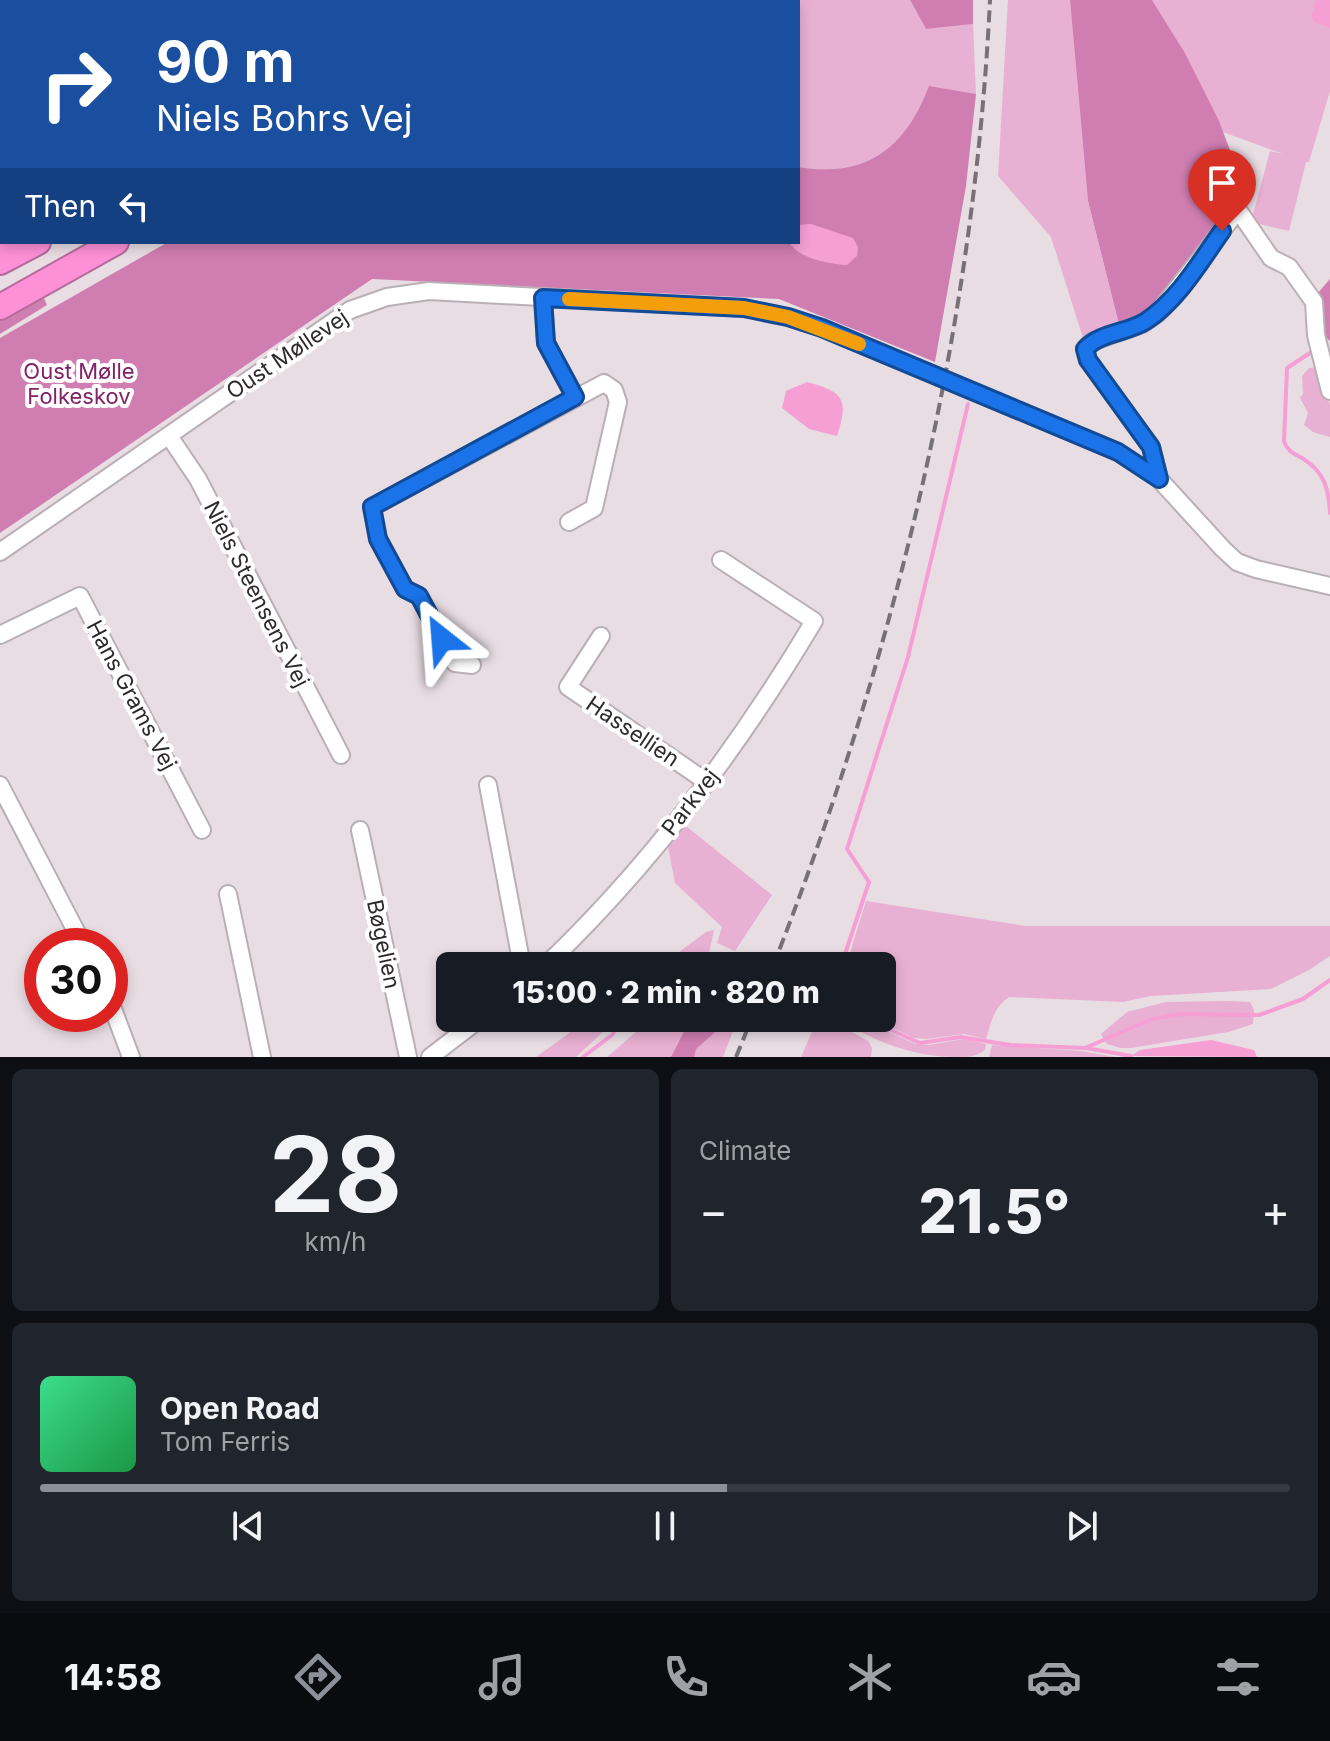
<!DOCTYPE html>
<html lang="en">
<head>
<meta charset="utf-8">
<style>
	:root { --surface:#171b24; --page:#20242c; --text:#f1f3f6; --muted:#9ea1a6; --line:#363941; --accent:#8c9099 }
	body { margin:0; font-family:Inter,sans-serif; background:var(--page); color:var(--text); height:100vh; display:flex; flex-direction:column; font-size:30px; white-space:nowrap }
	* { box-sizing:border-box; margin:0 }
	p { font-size:26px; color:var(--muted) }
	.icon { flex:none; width:44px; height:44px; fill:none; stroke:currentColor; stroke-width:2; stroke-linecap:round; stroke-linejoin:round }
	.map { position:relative; height:1057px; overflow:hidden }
	.drawer { display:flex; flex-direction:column; gap:12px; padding:12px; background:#0d0f14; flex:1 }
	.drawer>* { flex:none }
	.top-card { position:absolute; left:0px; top:0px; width:800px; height:244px; box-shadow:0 4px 12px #0003; background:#1a4fa0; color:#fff; overflow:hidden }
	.speed { position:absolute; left:24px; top:928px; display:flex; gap:16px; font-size:40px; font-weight:700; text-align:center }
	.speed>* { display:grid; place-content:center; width:104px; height:104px; border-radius:50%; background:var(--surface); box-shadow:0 4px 12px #0003; line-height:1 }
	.speed .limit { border:12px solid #d22; background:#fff; color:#111 }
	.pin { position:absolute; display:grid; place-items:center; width:68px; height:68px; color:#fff; margin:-82px -34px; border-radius:50% 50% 50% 0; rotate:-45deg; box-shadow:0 0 8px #0007 }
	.pin .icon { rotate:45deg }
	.me { position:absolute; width:88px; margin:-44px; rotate:332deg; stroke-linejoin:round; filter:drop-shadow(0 0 6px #0008) }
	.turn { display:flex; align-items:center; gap:28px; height:168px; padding:0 24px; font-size:36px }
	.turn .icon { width:104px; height:104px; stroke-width:2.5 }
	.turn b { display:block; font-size:56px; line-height:68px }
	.then { display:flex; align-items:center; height:76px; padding:0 24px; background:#0003; gap:16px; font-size:30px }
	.big { font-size:60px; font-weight:800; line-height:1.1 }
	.drawer .widget { flex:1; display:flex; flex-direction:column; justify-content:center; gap:12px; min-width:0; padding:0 28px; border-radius:12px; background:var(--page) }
	.drawer .dial { align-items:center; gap:0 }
	.dial b { font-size:104px; line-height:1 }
	.song { display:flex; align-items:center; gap:24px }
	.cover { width:96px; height:96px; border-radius:12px; background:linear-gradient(135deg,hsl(150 70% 55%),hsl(140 70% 35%)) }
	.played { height:8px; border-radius:4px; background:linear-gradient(90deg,var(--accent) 55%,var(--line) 55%) }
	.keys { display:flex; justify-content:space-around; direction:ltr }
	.heat { display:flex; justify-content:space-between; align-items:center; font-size:44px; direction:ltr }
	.drawer .tiles { flex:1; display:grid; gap:12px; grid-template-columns:1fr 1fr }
	.widget:last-child { grid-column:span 2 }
	.trip { position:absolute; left:436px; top:952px; width:460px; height:80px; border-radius:12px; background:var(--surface); box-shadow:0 4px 12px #0003; font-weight:800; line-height:80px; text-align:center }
	.tab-bar { display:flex; height:128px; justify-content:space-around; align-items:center; background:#090b0e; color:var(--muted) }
	.tab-bar .icon { width:56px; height:56px }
	.tab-bar .current { color:var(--accent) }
	.tab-bar b { font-size:36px; color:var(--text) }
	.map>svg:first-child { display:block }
</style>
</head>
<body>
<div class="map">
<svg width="1330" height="1057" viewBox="0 0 1330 1057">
	<rect width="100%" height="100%" fill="#e8dde3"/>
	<!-- green -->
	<path fill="#e8b0d2" d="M737,0H910L926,29L973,24L976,94L929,87C905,149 866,178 798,167V2H735Z
		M1008,0H1070L1088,201L1120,328L1084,341L1051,237L998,176Z
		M1152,0H1330V91L1309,162H1306L1289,231L1251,222L1270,151L1283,154L1223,132L1185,53Z
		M1319,367L1330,405V437L1313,432L1304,425L1308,413L1300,398L1303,394L1302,376L1309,368Z
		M682,823L772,895L735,951L717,943L722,927L675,883L667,841Z
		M866,901L1026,926H1330V956L1309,970L1271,989L1151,996L1123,1002L1009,997C994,1007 991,1022 986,1039L964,1034L927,1039L914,1038L871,1018H882V966H846Z
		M714,930L709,953L680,960L673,966H660L706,932Z
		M1228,1001L1250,1002L1254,1010L1253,1024L1228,1032L1131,1048H1120L1107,1044L1101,1034L1127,1012L1166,1002Z
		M590,1018H618L576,1057H536Z
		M652,1018H738L723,1057H607Z
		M818,1018H827L868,1041L872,1048L871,1057H801Z
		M837,1018H856L916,1044L929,1045L964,1039L986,1044L985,1050C976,1057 967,1057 956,1057C913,1057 873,1041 837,1018Z
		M992,1045L1081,1051L1115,1057H989Z"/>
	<!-- forest -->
	<path fill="#d07eb2" d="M910,0H973V24L926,29Z
		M1070,0H1152L1185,53L1219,121L1233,158L1235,189L1216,233L1164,304L1120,328L1088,201Z
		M929,86L976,94L966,186L935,362L779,299L372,279L0,533V338L168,242H798V167C866,178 905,149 929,86Z
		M1330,279V341L1322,334L1317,294Z
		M43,296L47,305L0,334V321Z
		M691,1018H731L696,1049L694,1057H671Z"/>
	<!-- water -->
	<path fill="#f59fd4" d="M1316,0H1330V28L1315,22L1311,17Z
		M811,224L853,238L858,247L857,256L847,265C829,264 799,259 789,242H798V225Z
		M807,382C844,392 849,399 837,436L809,429L782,408L786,391Z
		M1211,1040L1254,1050L1257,1057L1131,1056L1140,1050Z"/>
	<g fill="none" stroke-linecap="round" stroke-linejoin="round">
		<!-- stream -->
		<path stroke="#f59fd4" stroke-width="4" d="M1316,349L1287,368L1284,441C1287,451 1293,453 1302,458C1324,471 1329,489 1330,513
			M716,956L743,966
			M680,966L703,959
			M841,966L869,882L847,849L908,657L968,404
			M863,1018L920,1043L961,1037L1010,1045L1085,1048L1152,1019L1180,1014L1259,1015L1303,999L1330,980
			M1086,1048L1131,1056
			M583,1057L612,1035L623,1018"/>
		<defs>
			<path id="minor" d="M543,298L546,343L575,397
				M169,436L198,479L341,755
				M1159,479L1151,447L1088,360L1085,349L1091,342L1142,324L1158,313L1238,210L1271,258L1289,267L1314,302L1316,335L1330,391
				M0,552L350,310L387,297L429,291L744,308L788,317L822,328L1118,452L1159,479L1223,549L1237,562L1256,569L1330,586
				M0,635L80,596L202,830
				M601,636L568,687L707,782
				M472,665L455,663L419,596L405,589L378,539L372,507L604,383L614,390L618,402L594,508L569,522
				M0,785L78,935
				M488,785L522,966
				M360,830L408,1057
				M228,894L262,1057
				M545,966C651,865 739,747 814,621L721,560
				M110,1001L131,1057
				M430,1057L481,1018"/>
			<path id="highway" d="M487,2L490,0
				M543,2L547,0
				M0,240L2,239
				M0,262L38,242
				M0,307L116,242"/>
		</defs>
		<!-- minor casing -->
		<use href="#minor" stroke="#b9afb5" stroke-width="20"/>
		<!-- highway casing -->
		<use href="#highway" stroke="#b56c9b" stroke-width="28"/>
		<!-- minor -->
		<use href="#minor" stroke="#fff" stroke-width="16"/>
		<!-- highway -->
		<use href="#highway" stroke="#fe90d7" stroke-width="24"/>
		<!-- rail -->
		<path stroke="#777174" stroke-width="4" stroke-dasharray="12 6" stroke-linecap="butt" d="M773,966C894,658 974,331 990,0
			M736,1057L752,1018"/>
	</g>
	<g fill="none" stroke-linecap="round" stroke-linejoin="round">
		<defs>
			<path id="route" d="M442,639L419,596L405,589L378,539L372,507L575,397L546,343L543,298L744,308L788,317L822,328L1118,452L1159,479L1151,447L1088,360L1085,349C1100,332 1128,333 1146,321C1178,300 1200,262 1222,231"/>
		</defs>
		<!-- route casing -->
		<use href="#route" stroke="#114b97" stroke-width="20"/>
		<!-- route -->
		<use href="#route" stroke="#1a73e8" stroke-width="14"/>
		<!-- slow -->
		<path stroke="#f59e0b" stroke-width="14" d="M569,299L744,308L788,317L859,344"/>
	</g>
	<g text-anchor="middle" stroke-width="8" stroke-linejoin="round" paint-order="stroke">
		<!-- street labels -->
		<g font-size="22" fill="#2e2a2c" stroke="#fff">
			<text transform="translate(287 354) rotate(-34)" y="8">Oust Møllevej</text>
			<text transform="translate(257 594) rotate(63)" y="8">Niels Steensens Vej</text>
			<text transform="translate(132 695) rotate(62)" y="8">Hans Grams Vej</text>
			<text transform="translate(633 731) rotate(34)" y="8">Hassellien</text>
			<text transform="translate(690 802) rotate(-52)" y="8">Parkvej</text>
			<text transform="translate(384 944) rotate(78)" y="8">Bøgelien</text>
		</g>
		<!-- park labels -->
		<g font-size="22" fill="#832267" stroke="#fff">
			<text x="79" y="379">Oust Mølle<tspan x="79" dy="25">Folkeskov</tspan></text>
		</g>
	</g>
</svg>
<div class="speed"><div class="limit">30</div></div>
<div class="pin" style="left:1222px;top:231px;background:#d93025"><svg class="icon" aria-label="arrive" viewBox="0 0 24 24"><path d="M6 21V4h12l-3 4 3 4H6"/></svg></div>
<svg class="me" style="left:442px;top:639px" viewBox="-20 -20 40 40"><path d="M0-17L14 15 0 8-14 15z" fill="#1a73e8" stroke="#fff" stroke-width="4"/></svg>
<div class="trip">15:00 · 2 min · 820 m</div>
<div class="top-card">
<div class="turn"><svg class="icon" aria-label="right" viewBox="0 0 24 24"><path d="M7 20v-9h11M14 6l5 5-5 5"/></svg><div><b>90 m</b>Niels Bohrs Vej</div></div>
<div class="then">Then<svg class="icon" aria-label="left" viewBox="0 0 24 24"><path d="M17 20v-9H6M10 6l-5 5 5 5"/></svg></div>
</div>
</div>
<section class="drawer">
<div class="tiles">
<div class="widget dial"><b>28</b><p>km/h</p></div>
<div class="widget"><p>Climate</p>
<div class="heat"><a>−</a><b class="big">21.5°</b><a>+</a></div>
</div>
<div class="widget">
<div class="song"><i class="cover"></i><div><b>Open Road</b><p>Tom Ferris</p></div></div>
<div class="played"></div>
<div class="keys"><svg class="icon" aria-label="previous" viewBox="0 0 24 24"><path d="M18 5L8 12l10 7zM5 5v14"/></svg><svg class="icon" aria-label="pause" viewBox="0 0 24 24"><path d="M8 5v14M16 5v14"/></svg><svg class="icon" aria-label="next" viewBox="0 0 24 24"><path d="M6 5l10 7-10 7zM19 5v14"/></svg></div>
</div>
</div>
</section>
<nav class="tab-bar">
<b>14:58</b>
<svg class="icon current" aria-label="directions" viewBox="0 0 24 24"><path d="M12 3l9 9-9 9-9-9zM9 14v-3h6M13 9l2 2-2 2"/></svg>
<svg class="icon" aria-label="music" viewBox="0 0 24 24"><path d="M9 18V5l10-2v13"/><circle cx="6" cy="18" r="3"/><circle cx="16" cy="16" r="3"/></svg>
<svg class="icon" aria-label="phone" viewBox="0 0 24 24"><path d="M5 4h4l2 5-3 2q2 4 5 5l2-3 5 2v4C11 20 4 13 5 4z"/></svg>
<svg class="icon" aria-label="climate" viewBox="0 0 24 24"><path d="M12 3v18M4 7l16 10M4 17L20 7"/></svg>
<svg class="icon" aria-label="car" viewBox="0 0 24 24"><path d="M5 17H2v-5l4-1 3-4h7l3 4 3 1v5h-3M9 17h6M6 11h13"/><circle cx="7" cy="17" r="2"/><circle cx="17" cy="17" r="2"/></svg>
<svg class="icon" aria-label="filters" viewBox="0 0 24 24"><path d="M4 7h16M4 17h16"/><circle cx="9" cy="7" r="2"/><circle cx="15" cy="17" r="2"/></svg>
</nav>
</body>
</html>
